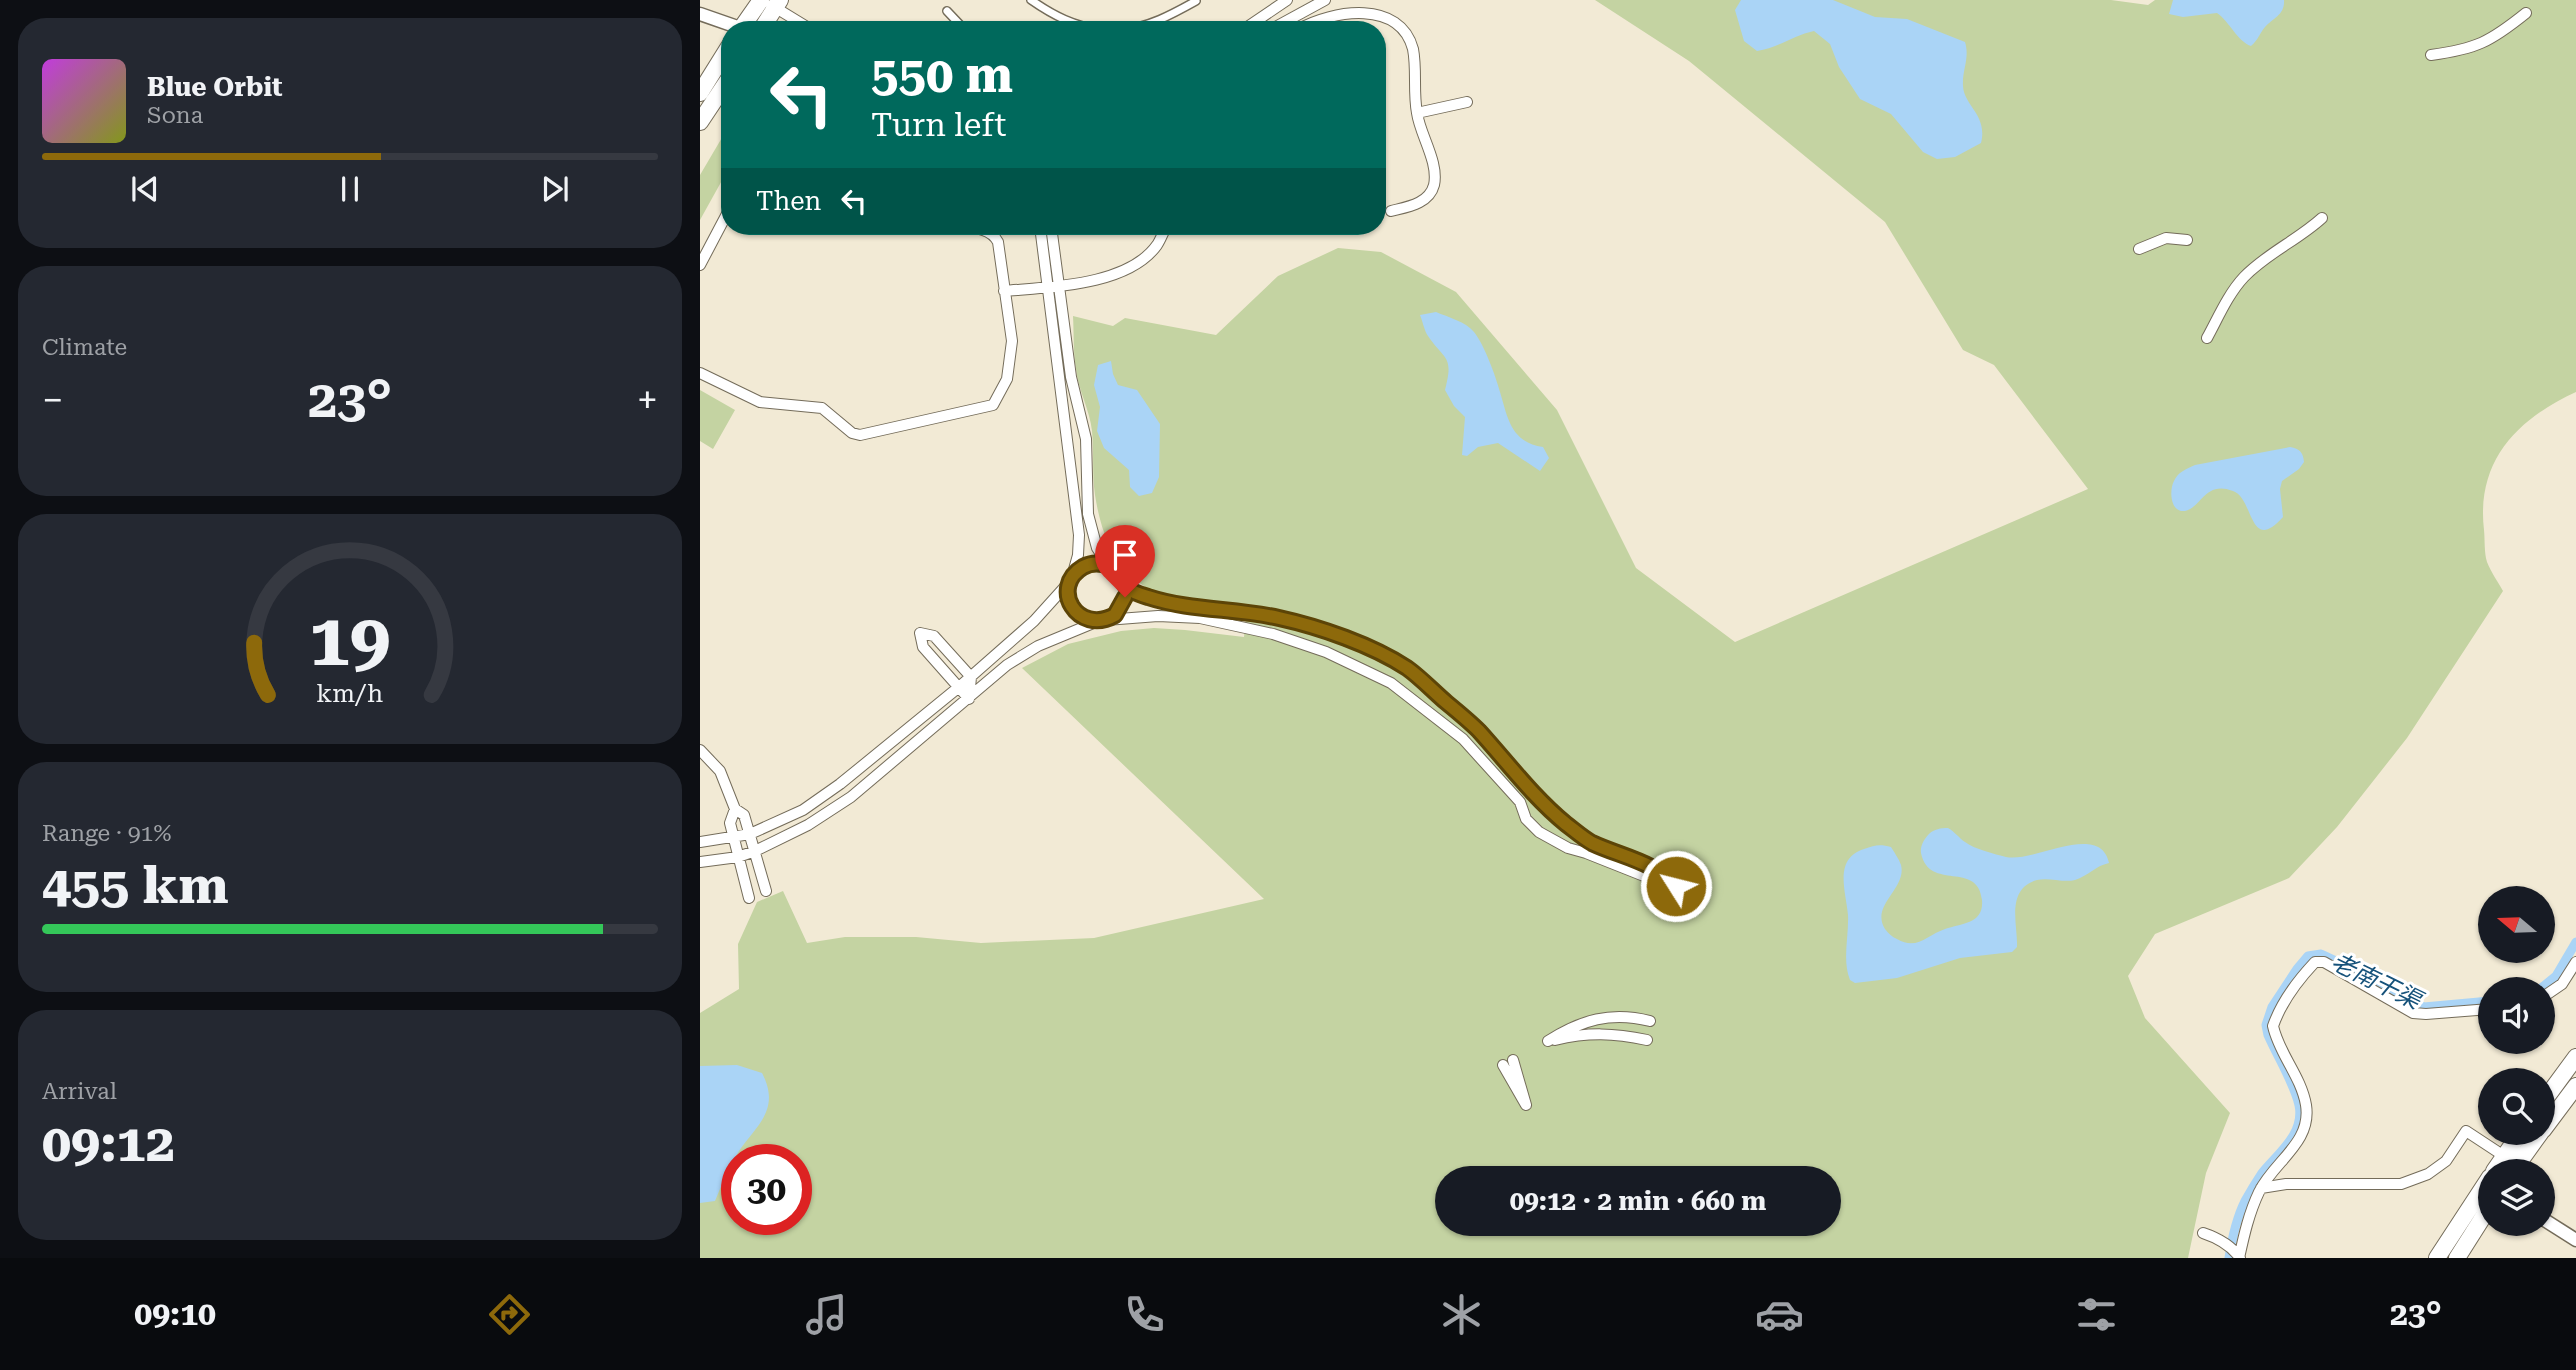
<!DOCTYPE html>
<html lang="en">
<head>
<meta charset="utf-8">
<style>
	:root { --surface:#171b24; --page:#242831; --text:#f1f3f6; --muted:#9ea1a6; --line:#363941; --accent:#8d690b }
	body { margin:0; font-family:"Roboto Serif","Noto Sans SC",serif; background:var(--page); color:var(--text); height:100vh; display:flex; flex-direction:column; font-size:26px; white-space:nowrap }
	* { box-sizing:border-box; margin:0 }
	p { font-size:23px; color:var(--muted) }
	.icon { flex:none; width:38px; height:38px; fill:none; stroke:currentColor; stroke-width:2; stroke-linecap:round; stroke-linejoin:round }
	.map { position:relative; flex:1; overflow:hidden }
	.side { display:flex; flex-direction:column; gap:18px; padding:18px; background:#0d0f14; width:700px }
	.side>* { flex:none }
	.banner { position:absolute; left:21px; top:21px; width:665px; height:214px; border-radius:28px; box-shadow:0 2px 5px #0004; background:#00695c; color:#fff; overflow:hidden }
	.needle { width:46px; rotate:289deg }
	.fabs { position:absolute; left:1778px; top:886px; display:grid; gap:14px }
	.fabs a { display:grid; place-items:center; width:77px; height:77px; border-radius:50%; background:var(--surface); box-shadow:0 2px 5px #0004; font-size:35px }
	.speed { position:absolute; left:21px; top:1144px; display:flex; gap:14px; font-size:35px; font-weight:700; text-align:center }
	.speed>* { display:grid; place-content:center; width:91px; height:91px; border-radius:50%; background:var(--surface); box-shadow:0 2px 5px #0004; line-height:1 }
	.speed .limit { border:10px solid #d22; background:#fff; color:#111 }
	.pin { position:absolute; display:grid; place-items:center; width:60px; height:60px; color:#fff; margin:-72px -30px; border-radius:50% 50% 50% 0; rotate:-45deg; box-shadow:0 0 7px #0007 }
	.pin .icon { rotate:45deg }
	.me { position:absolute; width:77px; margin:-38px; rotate:306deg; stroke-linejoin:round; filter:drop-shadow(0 0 5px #0008) }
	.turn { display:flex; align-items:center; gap:24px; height:147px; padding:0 35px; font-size:32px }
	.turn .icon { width:91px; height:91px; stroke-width:2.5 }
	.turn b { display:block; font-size:49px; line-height:60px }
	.then { display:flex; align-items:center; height:66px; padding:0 35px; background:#0003; gap:14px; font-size:26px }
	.big { font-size:52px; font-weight:700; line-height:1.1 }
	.side .widget { flex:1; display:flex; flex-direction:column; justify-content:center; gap:10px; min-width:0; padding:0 24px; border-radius:28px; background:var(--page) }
	.side .dial { align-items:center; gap:0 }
	.dial svg { height:182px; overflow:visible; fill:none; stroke:var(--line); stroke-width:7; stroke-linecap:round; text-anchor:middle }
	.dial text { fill:var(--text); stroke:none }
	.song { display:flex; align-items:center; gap:21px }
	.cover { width:84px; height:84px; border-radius:10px; background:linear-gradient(135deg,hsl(290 70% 55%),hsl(70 70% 35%)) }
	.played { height:7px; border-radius:4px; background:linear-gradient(90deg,var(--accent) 55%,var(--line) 55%) }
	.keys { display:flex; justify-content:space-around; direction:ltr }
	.heat { display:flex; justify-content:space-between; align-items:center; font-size:38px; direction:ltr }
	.charge { height:10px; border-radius:5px; background:linear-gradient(90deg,#34c759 91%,var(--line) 0) }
	.trip { position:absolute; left:735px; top:1166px; width:406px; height:70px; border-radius:35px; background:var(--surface); box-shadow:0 2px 5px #0004; font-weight:700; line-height:70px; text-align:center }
	.dock { display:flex; height:112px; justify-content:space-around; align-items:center; background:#090b0e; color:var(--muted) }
	.dock .icon { width:49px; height:49px }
	.dock .selected { color:var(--accent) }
	.dock b { font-size:32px; color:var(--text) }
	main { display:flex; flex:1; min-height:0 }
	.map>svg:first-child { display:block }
</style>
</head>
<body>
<main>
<section class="side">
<div class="widget">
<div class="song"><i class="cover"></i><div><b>Blue Orbit</b><p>Sona</p></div></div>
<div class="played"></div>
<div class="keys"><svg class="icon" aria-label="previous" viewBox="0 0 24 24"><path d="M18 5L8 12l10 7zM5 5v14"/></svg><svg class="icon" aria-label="pause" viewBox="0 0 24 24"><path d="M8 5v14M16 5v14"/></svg><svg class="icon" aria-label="next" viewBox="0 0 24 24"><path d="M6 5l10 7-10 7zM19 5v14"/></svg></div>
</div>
<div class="widget"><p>Climate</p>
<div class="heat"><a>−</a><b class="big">23°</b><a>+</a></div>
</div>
<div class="widget dial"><svg viewBox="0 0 100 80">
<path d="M14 69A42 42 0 1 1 86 69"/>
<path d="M14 69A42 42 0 0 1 8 46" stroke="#8d690b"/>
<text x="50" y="56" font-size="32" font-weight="700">19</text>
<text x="50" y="72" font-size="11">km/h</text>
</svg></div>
<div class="widget"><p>Range · 91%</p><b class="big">455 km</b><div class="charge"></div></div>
<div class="widget"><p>Arrival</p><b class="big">09:12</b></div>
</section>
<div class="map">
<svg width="1876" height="1258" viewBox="0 0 1876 1258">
	<rect width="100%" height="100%" fill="#f2ead5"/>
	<!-- green -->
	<path fill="#c4d3a2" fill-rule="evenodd" d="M895,0H1411L1448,5L1455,0H1876V392C1817,419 1776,461 1784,530C1785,540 1784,552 1787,562C1791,572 1798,582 1803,591L1707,738L1637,827L1589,878L1455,934L1428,976L1445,1018L1530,1113L1506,1173L1488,1258H0V1013L39,989L38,944L57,902L83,891L107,943L145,937H216L281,943L394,938L564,899L322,668L368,644L421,631L454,628L485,630L544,637L547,607C528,606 507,607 489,603C428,592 404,553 395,495C392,474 394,452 392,431C390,410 378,390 376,369C373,352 374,333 373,316L413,326L425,318L516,335L578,276L638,248L681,252L756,292L857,410L936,568L1035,642L1388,489L1294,365L1263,350L1185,222L989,61ZM37,1160H96V1220H37ZM747,1178H1129V1223H747Z
		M30,124V166L0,220V175Z
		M0,390L35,410L13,449L0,441Z"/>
	<!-- water -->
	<path fill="#aad4f6" d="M1041,0H1133L1175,17L1207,19L1265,42C1270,58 1262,70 1263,86C1264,106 1288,115 1281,143L1255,157L1237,159L1223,152L1191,114L1160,99L1139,67L1130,44L1114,31C1094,35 1078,48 1057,51L1044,41L1035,10Z
		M1473,0H1584C1585,15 1573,18 1565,27C1559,34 1559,39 1551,46C1537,41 1530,22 1517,13L1483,17L1469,14Z
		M736,312C748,317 766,322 774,332C784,344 796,377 800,392C808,419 811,442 843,447L849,458L840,471L798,443L778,447L767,456L762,455L765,417L754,406L745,390C754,355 745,361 728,336C724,330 723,322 720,315Z
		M411,361L413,374L418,385L437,390L460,424L459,477L452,493L439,496L430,487L429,470L404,448L397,431L400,407L394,385L398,365Z
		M1590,447C1600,449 1603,452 1604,462L1599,469L1582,481L1580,489L1583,517C1549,555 1554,498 1533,491C1505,480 1501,508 1485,511C1470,513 1469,490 1474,481C1478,472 1486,469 1495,465Z
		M1248,828C1255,832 1259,838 1265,842C1274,849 1295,854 1306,857C1334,863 1400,821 1409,863C1395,866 1388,876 1375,880C1363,883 1349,877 1337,880C1305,889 1318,925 1317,947L1312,952L1260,958L1197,978L1155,983L1150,980C1142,960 1149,936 1148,915C1146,891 1133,859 1164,849C1175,845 1180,844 1191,847C1194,852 1199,859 1201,865C1207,889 1170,905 1185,929C1188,933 1192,937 1197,939C1217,951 1227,935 1245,929C1262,923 1284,924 1282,900C1278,860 1229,892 1221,853C1220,846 1224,839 1229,834C1234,829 1241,828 1248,828Z
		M37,1065L62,1073C81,1109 57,1125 39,1151C29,1167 22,1184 15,1201L0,1203V1066Z"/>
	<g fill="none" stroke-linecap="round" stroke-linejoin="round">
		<!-- canal -->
		<path stroke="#aad4f6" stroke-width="9" d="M1840,989L1856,976L1876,942
			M1529,1258C1532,1238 1536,1219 1545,1201C1550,1192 1556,1182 1562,1173C1578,1153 1605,1134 1599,1105C1594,1083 1577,1056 1568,1035L1566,1025L1572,1007L1597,969L1608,956L1621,954L1634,960L1689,993L1724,1007L1790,1001"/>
		<defs>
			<path id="pedestrian" d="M331,0C354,16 374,26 402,30
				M247,11L265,30
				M420,30C449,27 471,15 496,1"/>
			<path id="minor" d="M71,5L112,30
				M543,30L587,0
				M570,30L625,0
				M597,30C634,9 700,0 713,49C717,70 713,92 717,113C720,135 739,162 734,185C729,204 707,207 691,211
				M1731,55C1776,49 1790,42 1826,13
				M717,113L767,102
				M351,226L371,377L386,439L388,514L397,548L409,566
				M1439,249L1466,238L1487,240
				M0,265L30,208
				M304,291C349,287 428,286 457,245C461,239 463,232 467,226
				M1507,338C1518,318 1528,294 1544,277C1567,253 1598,240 1622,218
				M0,373L60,402L122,408L152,433L160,435L293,405L307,379L312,341L298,242C290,226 269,228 253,226
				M368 592a29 29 0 1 1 58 0a29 29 0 1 1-58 0Z
				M425,587L464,602L501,609L541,611L580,618L670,648L708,669L777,729L832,792L889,842L952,867L970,881
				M406,620L458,616L500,618L573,634L626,652L691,683L763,739L820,802L826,819L839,832L868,848L886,853L944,876L976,886
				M220,633L234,636L271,677L269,699L223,647Z
				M0,750L20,771L35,809
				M0,842L50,834L103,810L140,784L259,687L334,621L371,580L378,555L379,535L340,226
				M0,862L38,857L55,851L108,825L151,797L307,665L338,646L396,622
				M49,898L30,823L35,809L44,815L66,891
				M1843,997L1862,984L1876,962
				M855,1040C888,1032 914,1033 947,1040
				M848,1041C881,1020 911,1011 950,1021
				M803,1065L826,1105L813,1060
				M1561,1188L1586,1184H1701L1728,1174L1746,1161L1766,1131L1804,1156
				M1503,1233C1518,1238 1531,1245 1540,1258
				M1539,1258C1544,1235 1549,1213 1559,1192C1574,1161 1612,1143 1606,1105C1601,1076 1579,1054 1573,1026C1581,1003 1599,979 1615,962H1624L1713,1013L1726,1014L1790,1009"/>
			<path id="tertiary" d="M0,14L46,30
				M1843,1219L1876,1240"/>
			<path id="primary" d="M1843,1102L1876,1057
				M1843,1130L1876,1086
				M1794,1171L1821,1132
				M1813,1171L1841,1132
				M1737,1258L1790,1177
				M1757,1258L1790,1206"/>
			<path id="trunk" d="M40,30L61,0
				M61,30L80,0
				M0,93L30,45
				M0,122L30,77"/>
		</defs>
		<!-- pedestrian casing -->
		<use href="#pedestrian" stroke="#746c5a" stroke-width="10"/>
		<!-- minor casing -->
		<use href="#minor" stroke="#746c5a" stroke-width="12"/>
		<!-- tertiary casing -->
		<use href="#tertiary" stroke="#746c5a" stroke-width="15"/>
		<!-- primary casing -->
		<use href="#primary" stroke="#746c5a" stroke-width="18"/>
		<!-- trunk casing -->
		<use href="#trunk" stroke="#746c5a" stroke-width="18"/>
		<!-- pedestrian -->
		<use href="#pedestrian" stroke="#fff" stroke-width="7"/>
		<!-- minor -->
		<use href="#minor" stroke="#fff" stroke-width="10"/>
		<!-- tertiary -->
		<use href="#tertiary" stroke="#fff" stroke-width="12"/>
		<!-- primary -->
		<use href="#primary" stroke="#fff" stroke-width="16"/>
		<!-- trunk -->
		<use href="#trunk" stroke="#fff" stroke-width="16"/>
	</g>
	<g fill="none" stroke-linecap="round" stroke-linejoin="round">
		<defs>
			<path id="route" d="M425,597L415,615C377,636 349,587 383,567C396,560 412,564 420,576C422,579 423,583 425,585C429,591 441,595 448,597C491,611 535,608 579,618C620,627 672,645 707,668C721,678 734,692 747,703C758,712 769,721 779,731C808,763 833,797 866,824C874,830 883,838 892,843C911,852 932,857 951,867C960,871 968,879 976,886"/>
		</defs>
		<!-- route casing -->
		<use href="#route" stroke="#5c4407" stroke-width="18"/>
		<!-- route -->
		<use href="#route" stroke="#8d690b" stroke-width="12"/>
	</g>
	<g text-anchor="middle" stroke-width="6" stroke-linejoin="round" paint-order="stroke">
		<!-- water labels -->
		<g font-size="24" font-style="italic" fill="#16527a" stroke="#fff">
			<text transform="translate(1676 981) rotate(26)" y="8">老南干渠</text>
		</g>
	</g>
</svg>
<div class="fabs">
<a><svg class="needle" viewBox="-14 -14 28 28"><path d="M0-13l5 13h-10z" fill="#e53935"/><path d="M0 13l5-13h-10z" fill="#9ea1a6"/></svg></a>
<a><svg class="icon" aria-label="sound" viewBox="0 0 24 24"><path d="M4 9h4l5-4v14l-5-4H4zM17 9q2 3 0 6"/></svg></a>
<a><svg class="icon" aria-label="search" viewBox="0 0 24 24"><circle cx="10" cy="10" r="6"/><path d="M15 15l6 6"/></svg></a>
<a><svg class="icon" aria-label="layers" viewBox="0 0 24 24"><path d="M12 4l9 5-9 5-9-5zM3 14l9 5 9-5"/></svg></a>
</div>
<div class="speed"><div class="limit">30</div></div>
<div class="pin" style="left:425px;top:597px;background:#d93025"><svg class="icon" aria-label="arrive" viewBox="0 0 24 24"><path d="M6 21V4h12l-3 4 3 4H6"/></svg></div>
<svg class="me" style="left:976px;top:886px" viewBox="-20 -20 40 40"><circle r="17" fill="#8d690b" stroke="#fff" stroke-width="3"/><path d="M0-11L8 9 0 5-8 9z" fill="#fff"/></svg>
<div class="trip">09:12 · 2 min · 660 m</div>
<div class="banner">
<div class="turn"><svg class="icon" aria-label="left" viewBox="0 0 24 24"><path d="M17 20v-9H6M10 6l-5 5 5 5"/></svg><div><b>550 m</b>Turn left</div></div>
<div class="then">Then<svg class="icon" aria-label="left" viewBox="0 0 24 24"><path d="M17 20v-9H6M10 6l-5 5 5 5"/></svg></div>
</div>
</div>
</main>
<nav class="dock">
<b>09:10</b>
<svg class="icon selected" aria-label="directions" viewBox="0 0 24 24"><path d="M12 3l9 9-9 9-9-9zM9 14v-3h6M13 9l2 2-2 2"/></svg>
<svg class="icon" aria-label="music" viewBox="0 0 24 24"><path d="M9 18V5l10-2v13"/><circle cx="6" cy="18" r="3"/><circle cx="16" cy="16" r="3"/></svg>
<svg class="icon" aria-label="phone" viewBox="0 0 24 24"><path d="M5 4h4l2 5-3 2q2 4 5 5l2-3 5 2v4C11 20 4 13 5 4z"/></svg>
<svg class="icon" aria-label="climate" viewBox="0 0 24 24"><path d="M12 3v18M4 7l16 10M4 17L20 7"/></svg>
<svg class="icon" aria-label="car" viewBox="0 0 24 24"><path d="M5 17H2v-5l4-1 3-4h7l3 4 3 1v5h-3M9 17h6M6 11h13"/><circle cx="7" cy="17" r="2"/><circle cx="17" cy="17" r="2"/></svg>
<svg class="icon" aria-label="filters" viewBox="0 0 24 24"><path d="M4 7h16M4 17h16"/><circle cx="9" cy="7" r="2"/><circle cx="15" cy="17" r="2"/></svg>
<b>23°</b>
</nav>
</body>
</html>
